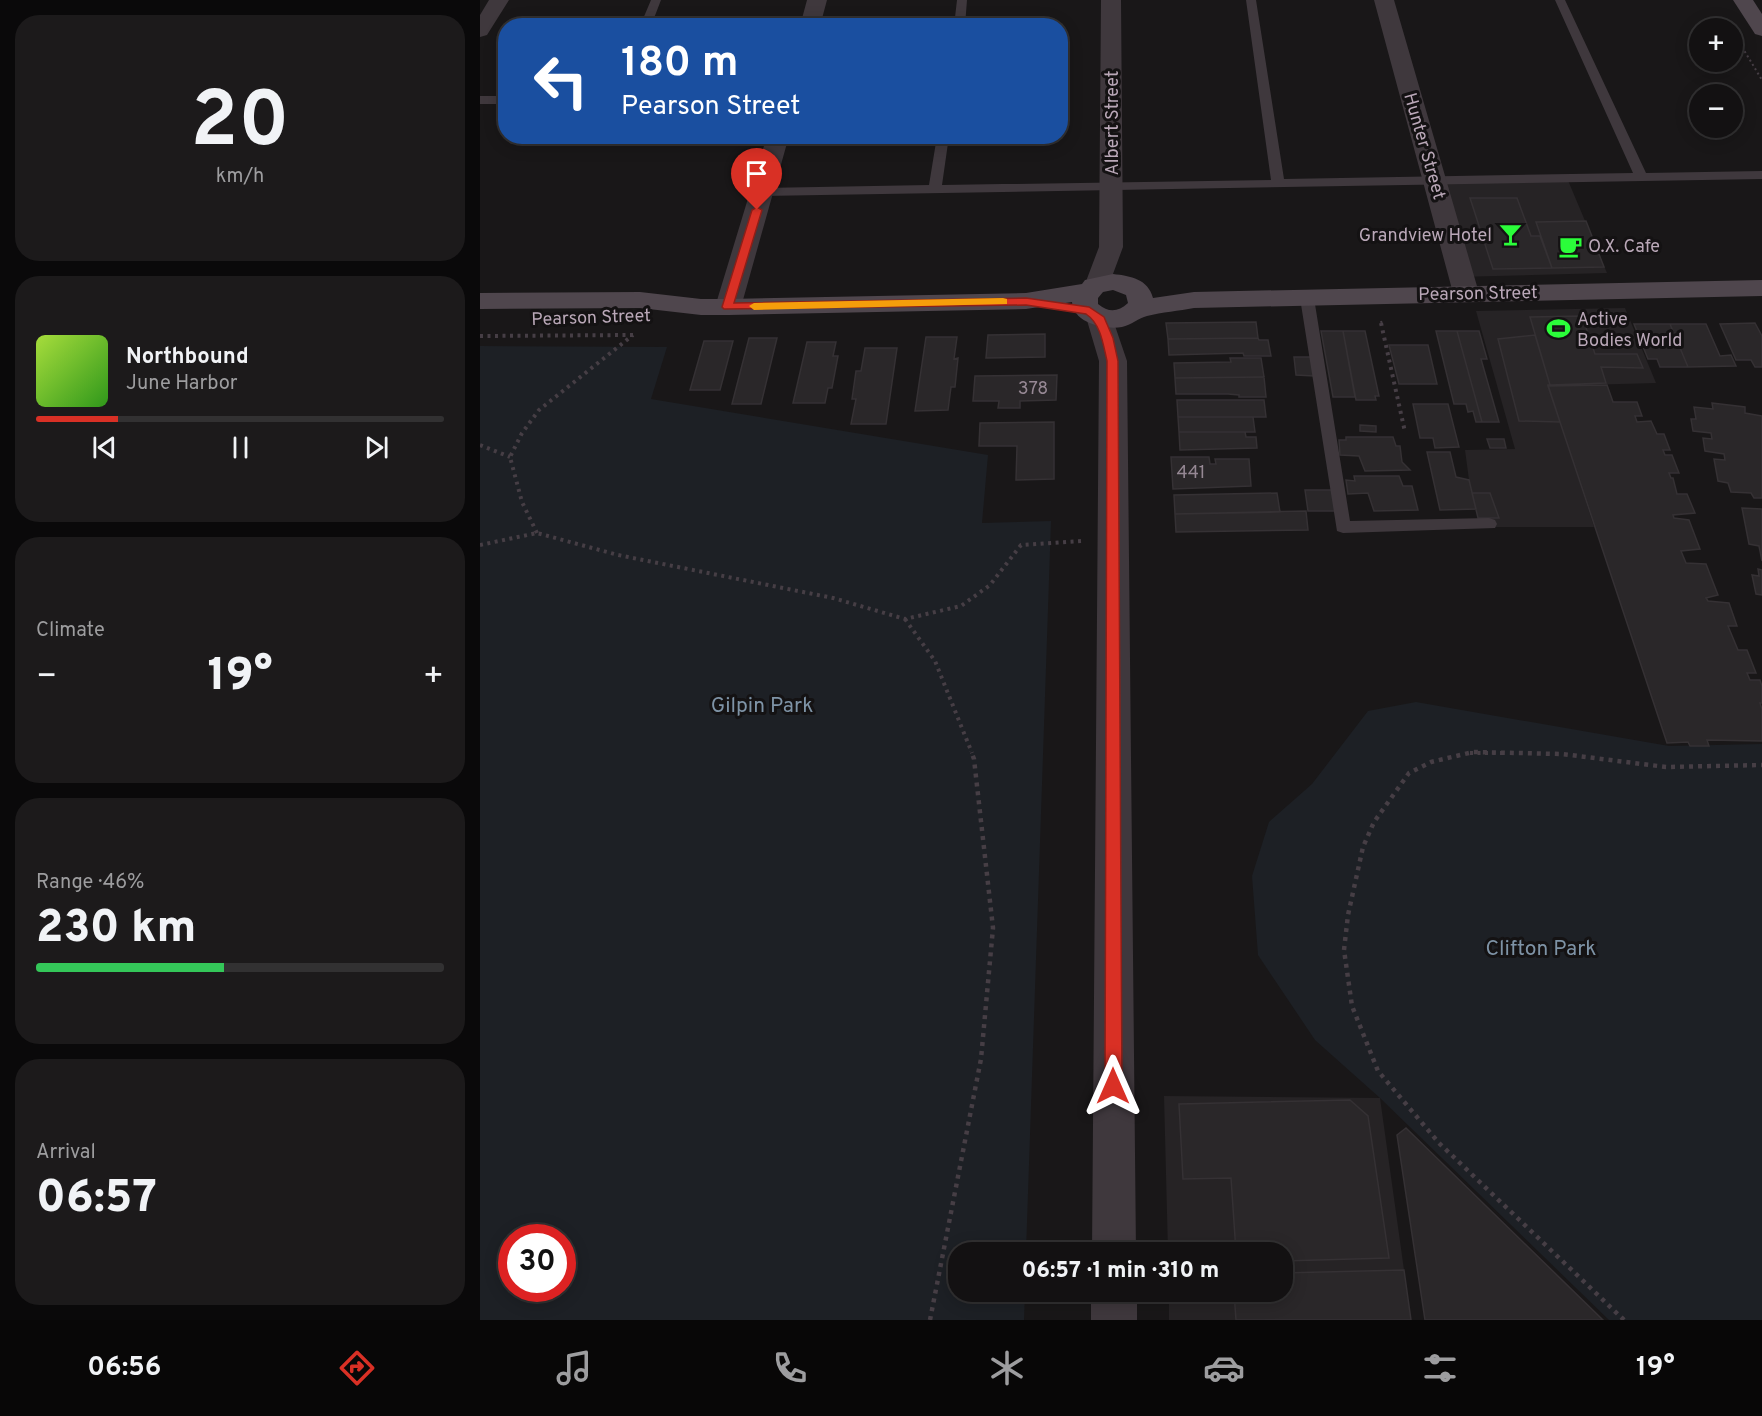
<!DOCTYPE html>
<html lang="en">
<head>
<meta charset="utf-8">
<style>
	:root { --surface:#131112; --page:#1c1a1b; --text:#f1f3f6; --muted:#9d9d9f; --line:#323132; --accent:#d93025 }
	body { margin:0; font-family:Overpass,sans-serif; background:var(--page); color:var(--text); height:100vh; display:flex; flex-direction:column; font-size:22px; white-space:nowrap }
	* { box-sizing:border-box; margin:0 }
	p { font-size:20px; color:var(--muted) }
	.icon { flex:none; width:33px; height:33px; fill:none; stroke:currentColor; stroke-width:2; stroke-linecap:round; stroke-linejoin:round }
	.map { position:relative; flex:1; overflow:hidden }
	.sheet { display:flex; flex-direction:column; gap:15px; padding:15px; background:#0a090a; width:480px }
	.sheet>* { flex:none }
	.top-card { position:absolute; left:18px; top:18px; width:570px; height:126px; border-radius:24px; box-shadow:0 3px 15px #0003,0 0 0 2px var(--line); background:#1a4fa0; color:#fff; overflow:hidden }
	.tools { position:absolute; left:1209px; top:18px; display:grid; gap:12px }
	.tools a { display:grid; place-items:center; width:54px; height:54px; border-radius:50%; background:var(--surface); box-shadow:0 3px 15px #0003,0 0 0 2px var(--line); font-size:30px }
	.speed { position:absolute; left:18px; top:1224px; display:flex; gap:12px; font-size:30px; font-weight:700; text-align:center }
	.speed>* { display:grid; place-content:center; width:78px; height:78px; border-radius:50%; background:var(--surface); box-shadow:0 3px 15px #0003,0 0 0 2px var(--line); line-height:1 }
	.speed .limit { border:9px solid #d22; background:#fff; color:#111 }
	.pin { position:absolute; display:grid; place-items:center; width:51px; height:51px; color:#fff; margin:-62px -26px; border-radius:50% 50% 50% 0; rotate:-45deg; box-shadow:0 0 6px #0007 }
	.pin .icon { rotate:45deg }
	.me { position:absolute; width:66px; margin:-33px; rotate:0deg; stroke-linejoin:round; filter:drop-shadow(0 0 4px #0008) }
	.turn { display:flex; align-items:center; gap:21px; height:126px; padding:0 24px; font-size:27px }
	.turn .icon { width:78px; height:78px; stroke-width:2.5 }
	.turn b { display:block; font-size:42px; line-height:51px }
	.big { font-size:45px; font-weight:800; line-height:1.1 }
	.sheet .widget { flex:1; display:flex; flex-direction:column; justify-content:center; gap:9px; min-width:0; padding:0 21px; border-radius:24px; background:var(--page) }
	.sheet .dial { align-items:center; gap:0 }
	.dial b { font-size:78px; line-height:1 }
	.song { display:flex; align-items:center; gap:18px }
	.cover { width:72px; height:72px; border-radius:9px; background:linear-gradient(135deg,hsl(80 70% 55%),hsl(110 70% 35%)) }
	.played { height:6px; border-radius:3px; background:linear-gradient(90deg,var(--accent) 20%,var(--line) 20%) }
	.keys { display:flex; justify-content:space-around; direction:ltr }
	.heat { display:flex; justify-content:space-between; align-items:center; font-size:33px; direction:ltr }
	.charge { height:9px; border-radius:4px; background:linear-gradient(90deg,#34c759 46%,var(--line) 0) }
	.trip { position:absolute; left:468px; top:1242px; width:345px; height:60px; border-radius:24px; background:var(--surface); box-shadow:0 3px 15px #0003,0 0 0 2px var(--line); font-weight:800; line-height:60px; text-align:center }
	.tabs { display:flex; height:96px; justify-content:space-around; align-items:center; background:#080707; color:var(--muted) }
	.tabs .icon { width:42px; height:42px }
	.tabs .active { color:var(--accent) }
	.tabs b { font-size:27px; color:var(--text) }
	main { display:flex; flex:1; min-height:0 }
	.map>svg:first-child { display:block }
</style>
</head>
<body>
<main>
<section class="sheet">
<div class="widget dial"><b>20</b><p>km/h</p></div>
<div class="widget">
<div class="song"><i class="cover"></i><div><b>Northbound</b><p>June Harbor</p></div></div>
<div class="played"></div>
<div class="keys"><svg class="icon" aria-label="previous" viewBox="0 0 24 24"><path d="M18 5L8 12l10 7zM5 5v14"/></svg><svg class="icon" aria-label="pause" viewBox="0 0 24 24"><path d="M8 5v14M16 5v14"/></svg><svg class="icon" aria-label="next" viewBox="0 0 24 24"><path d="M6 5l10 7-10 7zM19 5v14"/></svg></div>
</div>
<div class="widget"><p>Climate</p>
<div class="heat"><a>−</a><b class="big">19°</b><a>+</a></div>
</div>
<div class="widget"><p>Range · 46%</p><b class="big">230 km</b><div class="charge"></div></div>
<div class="widget"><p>Arrival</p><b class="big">06:57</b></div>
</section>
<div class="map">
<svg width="1282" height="1320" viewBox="0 0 1282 1320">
	<rect width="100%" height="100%" fill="#191718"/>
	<!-- built -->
	<path fill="#262325" d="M1087,178L1127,273L976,277L948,179Z
		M1145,308L1176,383L1069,386L1114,527H1004L998,518L989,480L985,450L1035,449L996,311Z
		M684,1096L900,1098L931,1320H689V1292H802V1252H688Z"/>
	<!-- green -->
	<path fill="#1d2025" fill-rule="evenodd" d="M0,346L187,347L171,399L508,455L502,523L571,521L546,1252H478V1292H545L544,1320H0ZM32,1238H82V1288H32Z
		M936,702L1189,746L1282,744V1320H1129L900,1098L835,1040L778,955L772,876L789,822L832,784L888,711Z"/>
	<!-- building -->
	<path fill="#2a2729" stroke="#353134" stroke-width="1.5" d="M990,198H1037L1051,236H1060L1072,268L1013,269Z
		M1106,221L1124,267L1072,268L1056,222Z
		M1102,316L1115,354H1157L1163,368L1121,367L1126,383L1070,385L1050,317Z
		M776,322L778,338L688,339L686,323Z
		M1275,323L1282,336V367H1275L1271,360H1256L1240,324Z
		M1154,324H1190L1208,367H1180L1177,359H1168Z
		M1190,324H1226L1240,356L1251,355L1256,366L1208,367Z
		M841,331H863L875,397H853Z
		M863,331H885L899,396H895L896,400H876Z
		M956,331H977L1002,422H996L993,411L988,412L986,404H974Z
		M977,331H999L1007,359H1001L1019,422H1002Z
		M565,334V357L506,358L508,335Z
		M1055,335L1070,385H1068L1080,422L1039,421L1018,339Z
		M446,337H477L474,359L478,358L475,387H471L468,410L435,411Z
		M269,338H297L281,404H252Z
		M778,338L779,340H788L791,356H764L763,353L689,355L688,339Z
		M224,341H253L240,390H210Z
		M327,342H356L353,356H358L352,388H348L345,403H313Z
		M909,345H948L957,384H919Z
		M385,348H417L406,424H371L376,399H372L376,371H381Z
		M814,357H831L834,376L816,375Z
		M750,358H781L784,377L695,378L694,363L751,362Z
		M577,375L576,400L540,401V408H518L519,401H493L495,376Z
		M784,377L786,397H759V395L748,394H696L695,378Z
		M1127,385L1133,402H1157L1162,416H1155L1157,422L1171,421L1177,434H1184L1190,450H1183L1185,455H1192L1199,473H1189L1191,478H1193L1197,494H1207L1215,513L1193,515L1194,518L1209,520L1220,549L1201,551L1206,563L1226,564L1238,595L1226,598L1228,601L1249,603L1257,626H1248L1258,650H1267L1276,673H1267L1270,680H1280L1282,686V703H1280L1282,709V741L1227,740L1229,746H1210L1208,742L1187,743L1068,386Z
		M697,400H784L786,417H698Z
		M1232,403L1265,407V413L1282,416V498H1274L1271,493L1251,492L1248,483L1238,481L1234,459L1245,460L1244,454L1225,451L1223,438L1232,439L1231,433L1213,431L1211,419H1216L1214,407L1233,409Z
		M933,404H968L979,447L955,448L953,438H940Z
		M698,417H773L775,432H699Z
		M574,422V479L536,480L537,446H499L500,423Z
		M880,425L896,426V432L880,431Z
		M699,432H765L766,437H776L777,448L700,450Z
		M866,437H913L916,446H920L922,462L930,470L885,471L879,456L860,455L859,440H866Z
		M1007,439H1024L1026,448H1010Z
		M947,452H970L976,477L989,480L996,509L960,510Z
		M691,457H729L730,464H736L735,459H769L771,486L693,489Z
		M874,476H919L923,486H932L938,510L894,511L888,493L868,494L866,480L875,481Z
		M825,490H852L855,511H828Z
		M797,493L800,512L695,514L694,495Z
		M992,493H1010L1019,518H998Z
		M1262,508L1282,509V561L1279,546L1269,544Z
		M826,511L828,530L696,532L695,514Z
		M1278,569L1282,570V595L1276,594L1272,575L1279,576Z
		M870,1100L888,1116L909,1258L802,1261V1252H756L751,1178L703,1179L699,1104Z
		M926,1128L1123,1320H945L917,1135Z
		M924,1270L931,1320H756L754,1292H802V1273Z"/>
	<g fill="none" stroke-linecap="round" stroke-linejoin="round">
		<!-- path-far2 -->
		<path stroke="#463e45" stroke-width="2" stroke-dasharray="2 3" stroke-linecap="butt" d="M1262,47L1282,80
			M901,321L902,324"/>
		<!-- path-far1 -->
		<path stroke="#463e45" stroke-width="4" stroke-dasharray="3 4.5" stroke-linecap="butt" d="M901,323L925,432
			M0,336L153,335
			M0,445L30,457
			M57,533L42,502L30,457L42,433L59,410L153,335
			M0,545L57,533L138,555L353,598L425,619L481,606L510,585L541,545L601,541
			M425,619L455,661L492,753
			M990,753H1025"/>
		<!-- path -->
		<path stroke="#463e45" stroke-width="4.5" stroke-dasharray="4 5" stroke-linecap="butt" d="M450,1320L501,1059L513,928L494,759L491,751
			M1144,1320L959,1143L898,1071L872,1006L864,950L868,915L883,847L894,822L929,773L951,762L993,752L1082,754L1186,767L1282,765"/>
		<!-- lane -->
		<path fill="#3f383d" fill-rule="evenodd" d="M171,0H181L171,26H160Z
			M477,0H487L485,26H474Z
			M766,0H776L804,179L1153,173L1075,0H1085L1166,173L1282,171V179L282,196L276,192L282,188L449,185L457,136H469L462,185L791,180Z
			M0,96H26V104H0Z
			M827,293L834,298L870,521L1009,518L1015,520L1017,524L1015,528L863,533L857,531L820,298Z"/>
		<!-- street -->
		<path fill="#3f383d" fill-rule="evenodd" d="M9,0H29L7,35L0,37V15Z
			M327,0H347L340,26H320Z
			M621,0H641L643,247L627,290L618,292L609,290L605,284L619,247Z
			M894,0H914L999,293L995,299L986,301L977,299L973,293Z
			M287,136H309L261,307L257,313L248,315L239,313L235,307Z
			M619,308L628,311L632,317L647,361L656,1252H612L619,361L606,317L610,311Z
			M611,1292H657V1320H611Z"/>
		<!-- secondary -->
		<path fill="#4f464d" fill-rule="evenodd" d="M1253,0H1273L1282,14V36L1275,34Z
			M633,274C651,276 668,279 673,298L714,292L1282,280V296L714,308C699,311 682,312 667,316C659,318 651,325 642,327C625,330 593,323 592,302L546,309L248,315H221L160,308L0,309V293L160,292L221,299H248L546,293L602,284L605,280ZM633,290L646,295L648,303C638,312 629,313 618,304V298L623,292Z"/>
	</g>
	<!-- route -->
	<path fill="#d93025" stroke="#8d1f18" stroke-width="1.5" d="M277,207L282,210L254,303L546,298L609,307L624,317L633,338L638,361L642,1086L639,1093L633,1095L627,1093L625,1086L627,361C623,344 621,324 606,314L546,305L244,309L242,307L272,210Z"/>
	<!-- slow -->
	<path fill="#f59e0b" d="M523,298L527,299V304L274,310L269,306L274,303Z"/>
	<!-- icons -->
	<defs>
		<symbol id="bar-bare" viewBox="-9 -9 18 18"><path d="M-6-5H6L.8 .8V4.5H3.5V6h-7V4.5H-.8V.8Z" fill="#2bfd3a" stroke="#141213" stroke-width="2.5" paint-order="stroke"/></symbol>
		<symbol id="cafe-bare" viewBox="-9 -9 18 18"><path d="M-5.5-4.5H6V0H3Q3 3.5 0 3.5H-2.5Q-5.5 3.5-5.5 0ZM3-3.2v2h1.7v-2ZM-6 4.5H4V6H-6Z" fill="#2bfd3a" stroke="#141213" stroke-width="2.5" paint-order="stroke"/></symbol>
		<symbol id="stadium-bare" viewBox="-9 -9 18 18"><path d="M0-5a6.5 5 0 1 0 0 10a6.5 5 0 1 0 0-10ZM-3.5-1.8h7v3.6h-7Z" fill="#2bfd3a" stroke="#141213" stroke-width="2.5" paint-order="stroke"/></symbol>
	</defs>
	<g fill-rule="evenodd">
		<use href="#bar-bare" x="1014" y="218" width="33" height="33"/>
		<use href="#cafe-bare" x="1074" y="230" width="33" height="33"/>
		<use href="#stadium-bare" x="1062" y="312" width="33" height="33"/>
	</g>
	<g text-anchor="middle" stroke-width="6" stroke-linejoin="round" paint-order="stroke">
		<!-- far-street labels -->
		<g font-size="18" fill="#baa8b8" stroke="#141213">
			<text transform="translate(632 123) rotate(-90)" y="6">Albert Street</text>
			<text transform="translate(945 146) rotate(74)" y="6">Hunter Street</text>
			<text transform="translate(998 293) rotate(-1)" y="6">Pearson Street</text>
			<text transform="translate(111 317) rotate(-2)" y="6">Pearson Street</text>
		</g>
		<!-- far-poi labels -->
		<g font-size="18" fill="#baa8b8" stroke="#141213" text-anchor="start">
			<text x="1012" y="241" text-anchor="end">Grandview Hotel</text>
			<text x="1108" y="252">O.X. Cafe</text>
			<text x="1097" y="325">Active<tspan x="1097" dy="21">Bodies World</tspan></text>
		</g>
		<!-- number labels -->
		<g font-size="18" fill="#968894">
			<text x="553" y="394">378</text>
			<text x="711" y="478">441</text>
		</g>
		<!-- park labels -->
		<g font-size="21" fill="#7e93a6" stroke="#141213">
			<text x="282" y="712">Gilpin Park</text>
			<text x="1061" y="955">Clifton Park</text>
		</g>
	</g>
</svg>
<div class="tools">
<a>+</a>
<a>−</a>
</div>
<div class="speed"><div class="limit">30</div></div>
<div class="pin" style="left:277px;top:210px;background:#d93025"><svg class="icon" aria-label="arrive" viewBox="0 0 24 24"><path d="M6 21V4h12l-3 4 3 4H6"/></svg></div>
<svg class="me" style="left:633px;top:1086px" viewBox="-20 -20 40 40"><path d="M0-17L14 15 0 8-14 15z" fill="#d93025" stroke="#fff" stroke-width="4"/></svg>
<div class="trip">06:57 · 1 min · 310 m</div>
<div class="top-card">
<div class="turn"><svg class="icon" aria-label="left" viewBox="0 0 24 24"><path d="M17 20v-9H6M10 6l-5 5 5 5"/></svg><div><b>180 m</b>Pearson Street</div></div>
</div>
</div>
</main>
<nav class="tabs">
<b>06:56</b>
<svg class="icon active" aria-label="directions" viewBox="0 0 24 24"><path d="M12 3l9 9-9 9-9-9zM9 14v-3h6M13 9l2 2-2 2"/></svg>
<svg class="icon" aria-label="music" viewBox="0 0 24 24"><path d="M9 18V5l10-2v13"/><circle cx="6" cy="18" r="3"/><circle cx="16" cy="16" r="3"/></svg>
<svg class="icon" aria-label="phone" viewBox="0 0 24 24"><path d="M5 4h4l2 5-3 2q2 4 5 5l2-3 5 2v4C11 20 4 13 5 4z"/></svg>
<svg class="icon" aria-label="climate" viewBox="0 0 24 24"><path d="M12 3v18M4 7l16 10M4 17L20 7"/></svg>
<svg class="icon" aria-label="car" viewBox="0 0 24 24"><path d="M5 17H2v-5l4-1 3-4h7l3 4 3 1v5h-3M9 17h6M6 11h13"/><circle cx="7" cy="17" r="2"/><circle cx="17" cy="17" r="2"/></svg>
<svg class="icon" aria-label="filters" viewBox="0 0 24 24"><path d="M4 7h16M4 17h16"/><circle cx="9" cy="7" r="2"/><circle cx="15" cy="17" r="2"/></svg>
<b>19°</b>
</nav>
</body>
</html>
